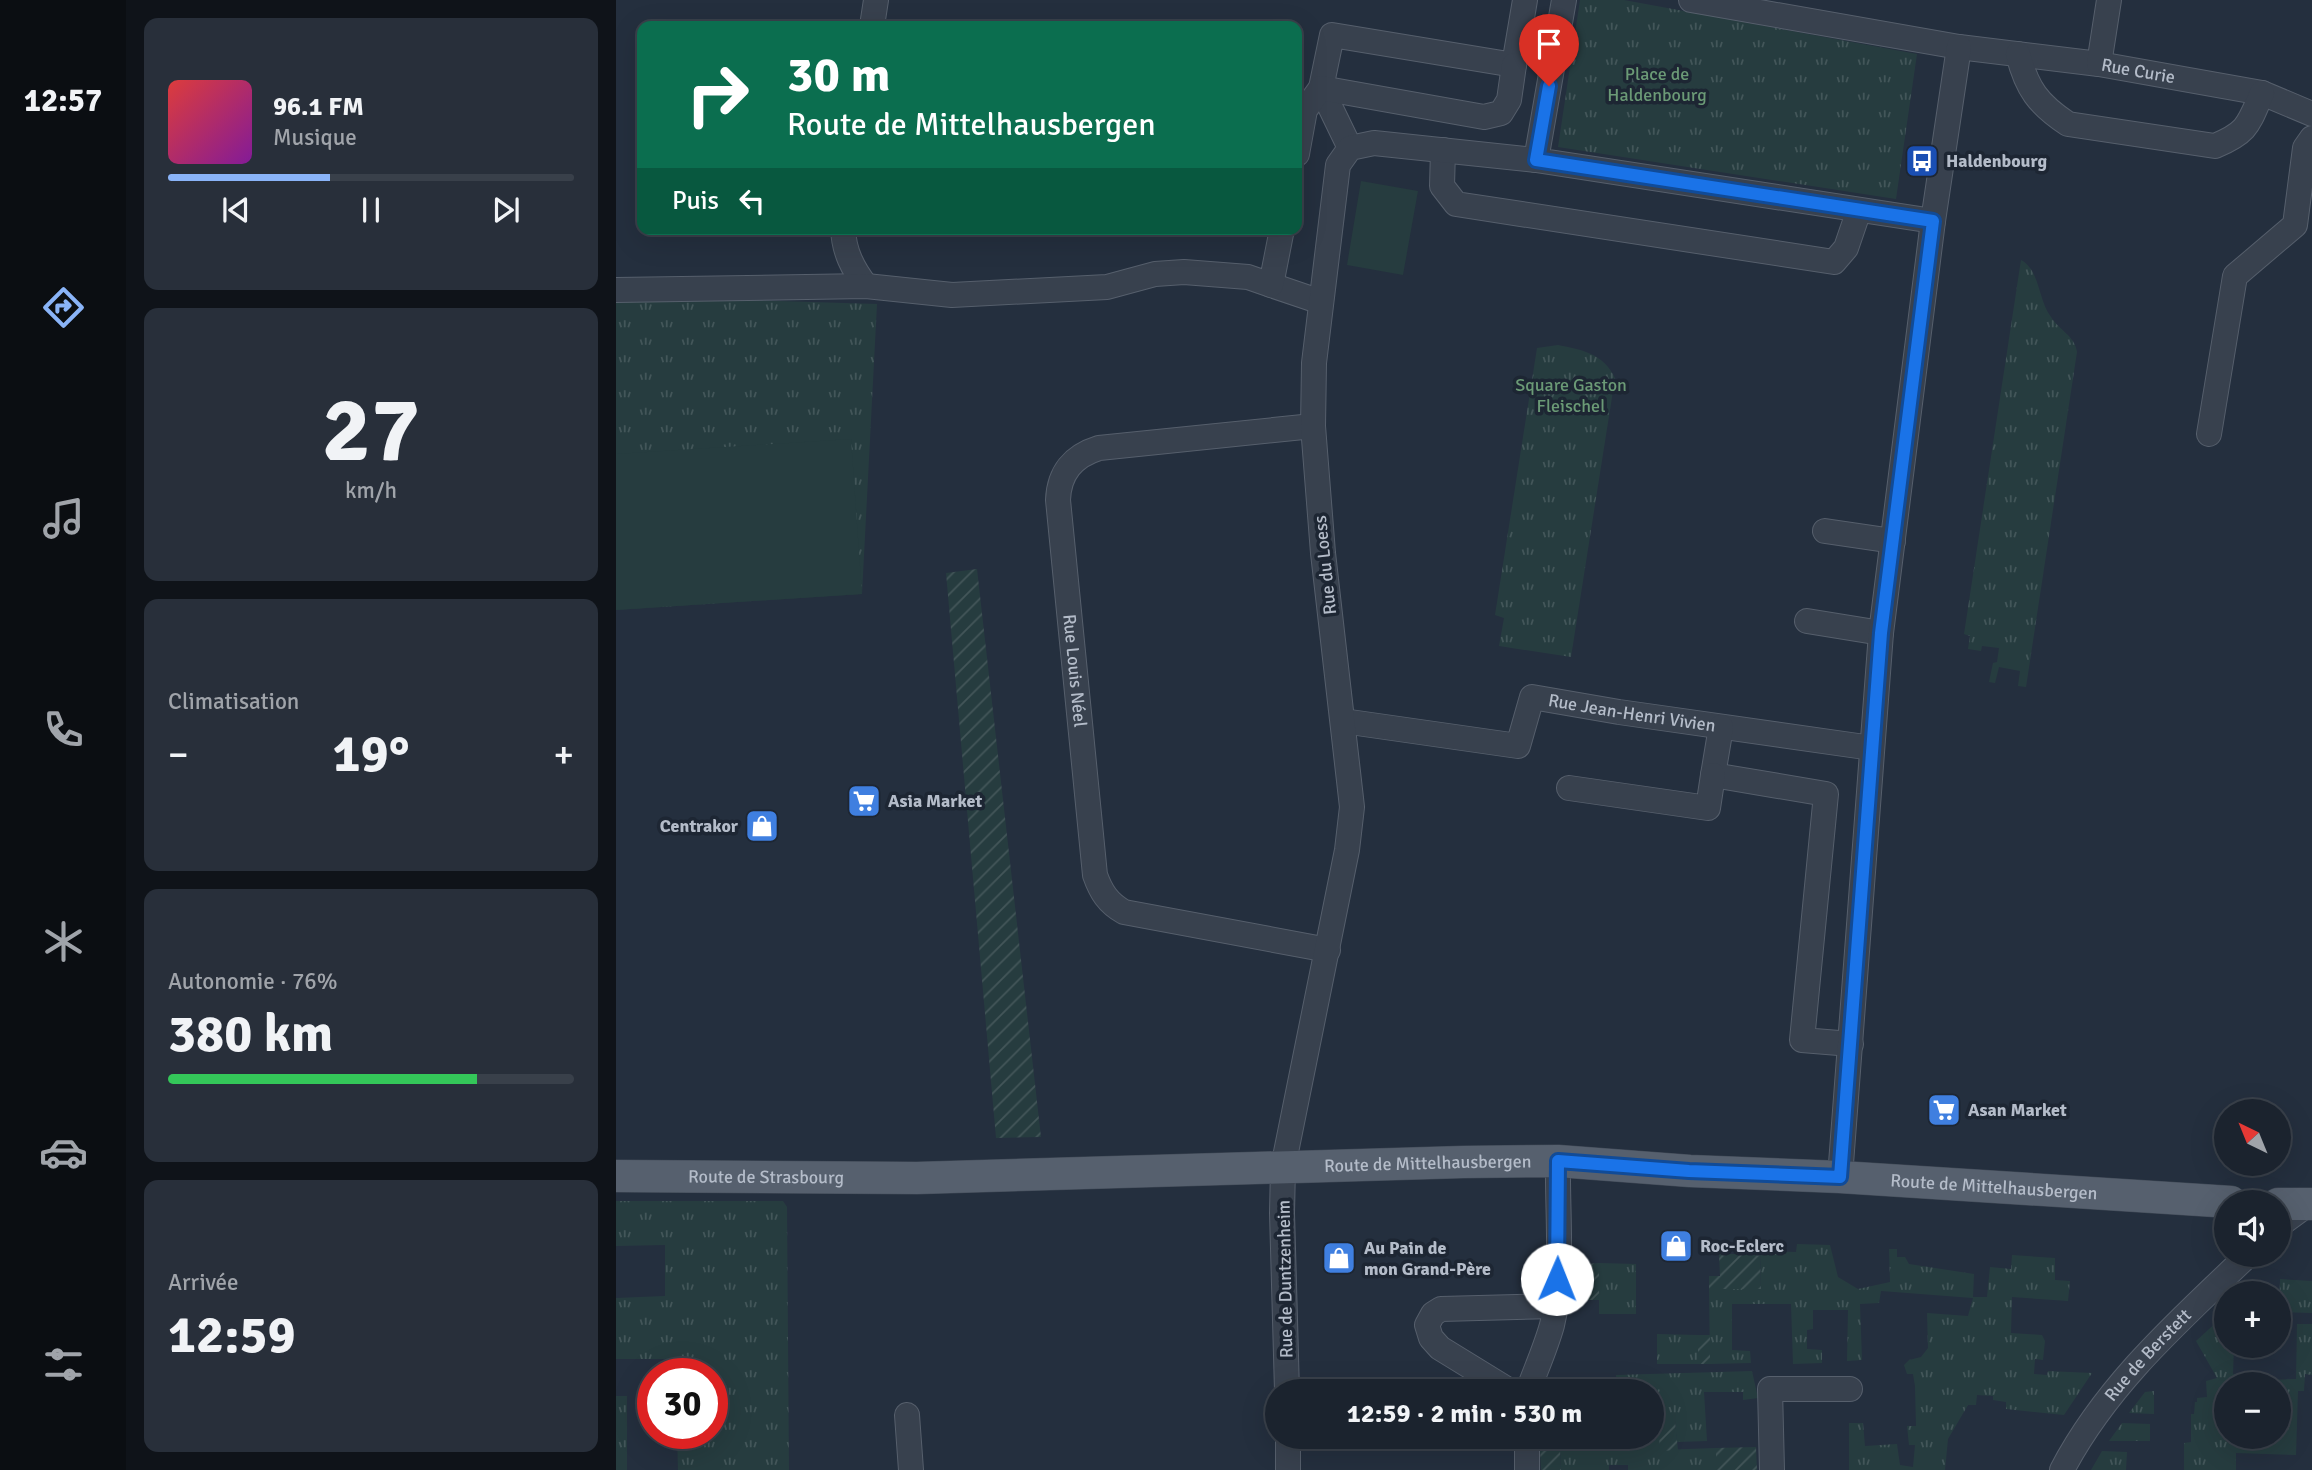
<!DOCTYPE html>
<html lang="fr">
<head>
<meta charset="utf-8">
<style>
	:root { --surface:#1b232e; --page:#282f3a; --text:#f1f3f6; --muted:#a0a4aa; --line:#39404a; --accent:#8ab4f8 }
	body { margin:0; font-family:Signika,sans-serif; background:var(--page); color:var(--text); height:100vh; display:flex; flex-direction:column; font-size:26px; white-space:nowrap }
	* { box-sizing:border-box; margin:0 }
	p { font-size:23px; color:var(--muted) }
	.icon { flex:none; width:38px; height:38px; fill:none; stroke:currentColor; stroke-width:2; stroke-linecap:round; stroke-linejoin:round }
	.map { position:relative; flex:1; overflow:hidden }
	.sheet { display:flex; flex-direction:column; gap:18px; padding:18px; background:#0f1319; width:490px }
	.sheet>* { flex:none }
	.top-card { position:absolute; left:21px; top:21px; width:665px; height:214px; border-radius:14px; box-shadow:0 7px 28px #0002,0 0 0 2px var(--line); background:#0b6e4f; color:#fff; overflow:hidden }
	.needle { width:46px; rotate:317deg }
	.buttons { position:absolute; left:1598px; top:1099px; display:grid; gap:14px }
	.buttons a { display:grid; place-items:center; width:77px; height:77px; border-radius:50%; background:var(--surface); box-shadow:0 7px 28px #0002,0 0 0 2px var(--line); font-size:35px }
	.speed { position:absolute; left:21px; top:1358px; display:flex; gap:14px; font-size:35px; font-weight:700; text-align:center }
	.speed>* { display:grid; place-content:center; width:91px; height:91px; border-radius:50%; background:var(--surface); box-shadow:0 7px 28px #0002,0 0 0 2px var(--line); line-height:1 }
	.speed .limit { border:10px solid #d22; background:#fff; color:#111 }
	.pin { position:absolute; display:grid; place-items:center; width:60px; height:60px; color:#fff; margin:-72px -30px; border-radius:50% 50% 50% 0; rotate:-45deg; box-shadow:0 0 7px #0007 }
	.pin .icon { rotate:45deg }
	.me { position:absolute; width:77px; margin:-38px; rotate:1deg; stroke-linejoin:round; filter:drop-shadow(0 0 5px #0008) }
	.turn { display:flex; align-items:center; gap:24px; height:147px; padding:0 35px; font-size:32px }
	.turn .icon { width:91px; height:91px; stroke-width:2.5 }
	.turn b { display:block; font-size:49px; line-height:60px }
	.then { display:flex; align-items:center; height:66px; padding:0 35px; background:#0003; gap:14px; font-size:26px }
	.big { font-size:52px; font-weight:800; line-height:1.1 }
	.sheet .widget { flex:1; display:flex; flex-direction:column; justify-content:center; gap:10px; min-width:0; padding:0 24px; border-radius:14px; background:var(--page) }
	.sheet .dial { align-items:center; gap:0 }
	.dial b { font-size:91px; line-height:1 }
	.song { display:flex; align-items:center; gap:21px }
	.cover { width:84px; height:84px; border-radius:10px; background:linear-gradient(135deg,hsl(0 70% 55%),hsl(290 70% 35%)) }
	.played { height:7px; border-radius:4px; background:linear-gradient(90deg,var(--accent) 40%,var(--line) 40%) }
	.keys { display:flex; justify-content:space-around; direction:ltr }
	.heat { display:flex; justify-content:space-between; align-items:center; font-size:38px; direction:ltr }
	.charge { height:10px; border-radius:5px; background:linear-gradient(90deg,#34c759 76%,var(--line) 0) }
	.trip { position:absolute; left:649px; top:1379px; width:399px; height:70px; border-radius:35px; background:var(--surface); box-shadow:0 7px 28px #0002,0 0 0 2px var(--line); font-weight:800; line-height:70px; text-align:center }
	main { display:flex; flex:1; min-height:0 }
	.dock { display:flex; flex-direction:column; width:126px; justify-content:space-around; align-items:center; background:#0b0e12; color:var(--muted) }
	.dock .icon { width:49px; height:49px }
	.dock .current { color:var(--accent) }
	.dock b { font-size:32px; color:var(--text) }
	.map>svg:first-child { display:block }
</style>
</head>
<body>
<main>
<nav class="dock">
<b>12:57</b>
<svg class="icon current" aria-label="directions" viewBox="0 0 24 24"><path d="M12 3l9 9-9 9-9-9zM9 14v-3h6M13 9l2 2-2 2"/></svg>
<svg class="icon" aria-label="music" viewBox="0 0 24 24"><path d="M9 18V5l10-2v13"/><circle cx="6" cy="18" r="3"/><circle cx="16" cy="16" r="3"/></svg>
<svg class="icon" aria-label="phone" viewBox="0 0 24 24"><path d="M5 4h4l2 5-3 2q2 4 5 5l2-3 5 2v4C11 20 4 13 5 4z"/></svg>
<svg class="icon" aria-label="climate" viewBox="0 0 24 24"><path d="M12 3v18M4 7l16 10M4 17L20 7"/></svg>
<svg class="icon" aria-label="car" viewBox="0 0 24 24"><path d="M5 17H2v-5l4-1 3-4h7l3 4 3 1v5h-3M9 17h6M6 11h13"/><circle cx="7" cy="17" r="2"/><circle cx="17" cy="17" r="2"/></svg>
<svg class="icon" aria-label="filters" viewBox="0 0 24 24"><path d="M4 7h16M4 17h16"/><circle cx="9" cy="7" r="2"/><circle cx="15" cy="17" r="2"/></svg>
</nav>
<section class="sheet">
<div class="widget">
<div class="song"><i class="cover"></i><div><b>96.1 FM</b><p>Musique</p></div></div>
<div class="played"></div>
<div class="keys"><svg class="icon" aria-label="previous" viewBox="0 0 24 24"><path d="M18 5L8 12l10 7zM5 5v14"/></svg><svg class="icon" aria-label="pause" viewBox="0 0 24 24"><path d="M8 5v14M16 5v14"/></svg><svg class="icon" aria-label="next" viewBox="0 0 24 24"><path d="M6 5l10 7-10 7zM19 5v14"/></svg></div>
</div>
<div class="widget dial"><b>27</b><p>km/h</p></div>
<div class="widget"><p>Climatisation</p>
<div class="heat"><a>−</a><b class="big">19°</b><a>+</a></div>
</div>
<div class="widget"><p>Autonomie · 76%</p><b class="big">380 km</b><div class="charge"></div></div>
<div class="widget"><p>Arrivée</p><b class="big">12:59</b></div>
</section>
<div class="map">
<svg width="1696" height="1470" viewBox="0 0 1696 1470">
	<defs>
		<pattern id="grass-tufts" width="24" height="20" patternUnits="userSpaceOnUse" patternTransform="scale(1.75)"><rect width="24" height="20" fill="#263c3f"/><path d="M3 7l-1-3M5 7V3M7 7l1-3M15 17l-1-3M17 17v-4M19 17l1-3" fill="none" stroke="#435659"/></pattern>
		<pattern id="garden-furrows" width="10" height="10" patternUnits="userSpaceOnUse" patternTransform="scale(1.75)"><rect width="10" height="10" fill="#263c3f"/><path d="M-1 1l2-2M0 10L10 0M9 11l2-2" fill="none" stroke="#435659"/></pattern>
	</defs>
	<rect width="100%" height="100%" fill="#242f3e"/>
	<!-- grass -->
	<path fill="url(#grass-tufts)" fill-rule="evenodd" d="M964,0H1008L1301,54L1280,199L942,147Z
		M1405,260C1424,270 1422,300 1435,317C1443,330 1459,336 1461,352L1410,687L1402,686L1404,671L1383,667L1379,683L1373,682L1377,663L1381,662L1383,648L1366,646L1365,651L1352,649L1354,636L1348,634Z
		M0,296L261,304L246,594L0,610Z
		M942,345C966,350 987,353 999,378L955,657L883,646L888,618L879,615L921,348Z
		M0,1201H167L171,1207L173,1470H62L61,1433H96V1374H60L59,1359H0V1298L49,1296V1245L0,1246Z
		M1181,1244L1214,1245L1222,1277L1242,1289L1274,1282L1273,1249H1281V1257H1289L1293,1264L1358,1274L1357,1297H1371L1374,1267L1395,1269L1396,1255L1439,1258V1280L1454,1281L1452,1301L1396,1297L1395,1333L1426,1335L1429,1341L1427,1360L1419,1359L1418,1374L1431,1375L1432,1371L1476,1373L1448,1415L1390,1409V1402L1377,1400V1396L1361,1395L1360,1405H1352L1332,1439L1329,1470H1233V1423H1247L1249,1446L1281,1444L1284,1465L1297,1467L1299,1445H1293L1291,1426H1300L1299,1386L1297,1374H1291L1288,1365L1293,1360L1305,1357L1312,1348L1311,1313L1352,1316L1357,1298L1265,1291L1263,1303L1244,1304L1246,1360L1231,1361L1232,1310H1197V1329L1191,1330V1349L1206,1350V1363L1177,1364L1175,1304H1116V1350L1134,1351L1135,1363L1094,1364L1093,1289H1145L1144,1251L1180,1252Z
		M983,1263L1020,1264V1314H983Z
		M1664,1279L1696,1281V1313L1663,1312Z
		M1604,1319H1610V1346H1618L1617,1374H1652L1653,1380L1680,1379L1681,1324H1696V1375L1689,1374L1688,1391H1682L1680,1455L1620,1453V1470H1568V1443L1575,1442V1414H1578L1579,1402H1581V1398L1591,1397L1590,1381L1601,1378L1580,1341ZM1610,1384H1662V1437H1610Z
		M1041,1334L1082,1335V1364H1041Z
		M1136,1371L1142,1398L1127,1400V1392H1088L1091,1441L1061,1442L1059,1421L1044,1450L1100,1448V1470H1012V1465H993V1470H945L944,1449L924,1450V1437H1036V1391H1001L1000,1375Z
		M1538,1391V1414L1513,1413L1529,1392Z
		M0,1396H11V1470H0Z
		M1506,1423L1534,1424V1441H1493Z
		M1486,1451L1511,1452L1510,1470H1475Z"/>
	<!-- garden -->
	<path fill="url(#garden-furrows)" d="M361,569L425,1137L380,1138L330,573Z
		M1103,1254H1144L1145,1289H1093V1276H1104Z
		M983,1263V1300H968V1264Z
		M1082,1335H1094V1364H1082Z
		M1059,1421L1062,1450L1044,1451L1042,1423Z
		M1140,1447L1141,1470H1100V1448Z
		M944,1449L945,1470H925L924,1450Z"/>
	<!-- pitch -->
	<path fill="#263c3f" d="M745,181L802,191L787,275L731,265Z
		M235,439L246,594L0,610V454Z"/>
	<g fill="none" stroke-linecap="round" stroke-linejoin="round">
		<defs>
			<g id="minor">
				<path d="M948,0L920,160L1317,221"/>
				<path id="s1" d="M1075,0L1343,47L1483,64L1646,93L1696,114"/>
				<path d="M256,26L260,0"/>
				<path d="M1402,54C1411,89 1422,104 1452,124L1599,146C1632,132 1632,125 1646,93"/>
				<path d="M1483,64L1493,0"/>
				<path d="M734,148L705,88L716,35L898,65L909,0"/>
				<path d="M827,150L826,186L840,204L1218,262L1230,248L1243,210"/>
				<path d="M681,154L689,110L705,88L868,117L885,113L893,100L898,65"/>
				<path d="M227,229C228,252 237,269 250,286"/>
				<path d="M655,285L705,302"/>
				<path d="M0,290L250,286L336,295L491,287L539,274L568,272L632,277L655,285L666,229"/>
				<path id="s2" d="M697,426L483,448C457,456 443,473 442,500L479,875C485,892 492,903 508,912L712,950"/>
				<path d="M1593,434L1619,276L1679,225L1689,148L1696,138"/>
				<path d="M1209,531L1277,541"/>
				<path d="M1191,621L1265,633"/>
				<path id="s3" d="M727,721L902,746L916,697L1003,712L1256,748"/>
				<path d="M1105,727L1097,775L1210,794L1186,1040L1235,1044"/>
				<path d="M953,788L1092,808L1097,775"/>
				<path d="M1224,1177L1265,633L1317,221L1343,47"/>
				<path d="M1662,1226L1696,1201"/>
				<path d="M671,1391L666,1213L667,1167L731,850L736,807L707,553L697,426L698,363L722,165L734,148L758,143L920,160"/>
				<path d="M894,1391L824,1348L815,1338L811,1325L817,1314L825,1309L939,1306"/>
				<path d="M912,1391C920,1369 930,1347 936,1325C948,1277 941,1211 942,1161"/>
				<path d="M291,1415L295,1470"/>
				<path d="M911,1437V1470"/>
				<path d="M672,1470V1437"/>
				<path d="M1156,1470L1154,1389H1234"/>
				<path id="s4" d="M1446,1470C1491,1384 1563,1321 1632,1255"/>
			</g>
			<g id="major">
				<path id="s5" d="M0,1176L301,1178L847,1162L942,1161L1074,1171L1224,1177L1615,1202"/>
				<path d="M1662,1204H1696"/>
			</g>
		</defs>
		<!-- minor casing -->
		<use href="#minor" stroke="#565f6c" stroke-width="26"/>
		<!-- major casing -->
		<use href="#major" stroke="#414a57" stroke-width="33"/>
		<!-- minor -->
		<use href="#minor" stroke="#38414e" stroke-width="24"/>
		<!-- major -->
		<use href="#major" stroke="#56606e" stroke-width="32"/>
	</g>
	<g fill="none" stroke-linecap="round" stroke-linejoin="round">
		<defs>
			<path id="route" d="M933,86L920,160L1317,221L1265,633L1224,1177L1073,1171L942,1161L941,1279"/>
		</defs>
		<!-- route casing -->
		<use href="#route" stroke="#114b97" stroke-width="18"/>
		<!-- route -->
		<use href="#route" stroke="#1a73e8" stroke-width="12"/>
	</g>
	<!-- icons -->
	<defs>
		<symbol id="bus-square" viewBox="-11 -11 22 22"><rect x="-9" y="-9" width="18" height="18" rx="4" fill="#1a4fb4" stroke="#1d2633"/><path d="M-5-6H5V4H4V6H2V4H-2V6H-4V4H-5ZM-3.5-4V0h7V-4ZM-3.5 1.2v1.5H-2V1.2ZM2 1.2v1.5H3.5V1.2Z" fill="#fff"/></symbol>
		<symbol id="supermarket-square" viewBox="-11 -11 22 22"><rect x="-9" y="-9" width="18" height="18" rx="4" fill="#3f7fe0" stroke="#1d2633"/><path d="M-6-5.5h2.5l.6 2H6L4.5 2H-2.5L-4.4-4H-6ZM-1.5 3.2a1.3 1.3 0 1 0 .1 0ZM3 3.2a1.3 1.3 0 1 0 .1 0Z" fill="#fff"/></symbol>
		<symbol id="shop-square" viewBox="-11 -11 22 22"><rect x="-9" y="-9" width="18" height="18" rx="4" fill="#3f7fe0" stroke="#1d2633"/><path d="M-5-2.5h2.3a2.7 3.5 0 0 1 5.4 0H5L5.5 6h-11ZM-1.5-2.5h3a1.5 2.3 0 0 0-3 0Z" fill="#fff"/></symbol>
	</defs>
	<g fill-rule="evenodd">
		<use href="#bus-square" x="1287" y="142" width="38" height="38"/>
		<use href="#supermarket-square" x="229" y="782" width="38" height="38"/>
		<use href="#shop-square" x="127" y="807" width="38" height="38"/>
		<use href="#supermarket-square" x="1309" y="1091" width="38" height="38"/>
		<use href="#shop-square" x="1041" y="1227" width="38" height="38"/>
		<use href="#shop-square" x="704" y="1239" width="38" height="38"/>
	</g>
	<g text-anchor="middle" stroke-width="7" stroke-linejoin="round" paint-order="stroke">
		<!-- street labels -->
		<g font-size="18" fill="#b4bcc9" stroke="#1d2633">
			<text dy="6" stroke="none"><textPath href="#s1" startOffset="453">Rue Curie</textPath></text>
			<text transform="translate(709 565) rotate(-96)" y="6">Rue du Loess</text>
			<text dy="6" stroke="none"><textPath href="#s2" startOffset="458">Rue Louis Néel</textPath></text>
			<text dy="6" stroke="none"><textPath href="#s3" startOffset="329">Rue Jean-Henri Vivien</textPath></text>
			<text dy="6" stroke="none"><textPath href="#s5" startOffset="812">Route de Mittelhausbergen</textPath></text>
			<text dy="6" stroke="none"><textPath href="#s5" startOffset="150">Route de Strasbourg</textPath></text>
			<text dy="6" stroke="none"><textPath href="#s5" startOffset="1379">Route de Mittelhausbergen</textPath></text>
			<text transform="translate(669 1279) rotate(-91)" y="6">Rue de Duntzenheim</text>
			<text dy="6" stroke="none"><textPath href="#s4" startOffset="144">Rue de Berstett</textPath></text>
		</g>
		<!-- park labels -->
		<g font-size="18" fill="#6b9a76" stroke="#1d2633">
			<text x="1041" y="80">Place de<tspan x="1041" dy="21">Haldenbourg</tspan></text>
			<text x="955" y="391">Square Gaston<tspan x="955" dy="21">Fleischel</tspan></text>
		</g>
		<!-- poi labels -->
		<g font-size="18" font-weight="bold" fill="#b4bcc9" stroke="#1d2633" text-anchor="start">
			<text x="1330" y="167">Haldenbourg</text>
			<text x="272" y="807">Asia Market</text>
			<text x="122" y="832" text-anchor="end">Centrakor</text>
			<text x="1352" y="1116">Asan Market</text>
			<text x="1084" y="1252">Roc-Eclerc</text>
			<text x="748" y="1254">Au Pain de<tspan x="748" dy="21">mon Grand-Père</tspan></text>
		</g>
	</g>
</svg>
<div class="buttons">
<a><svg class="needle" viewBox="-14 -14 28 28"><path d="M0-13l5 13h-10z" fill="#e53935"/><path d="M0 13l5-13h-10z" fill="#a0a4aa"/></svg></a>
<a><svg class="icon" aria-label="sound" viewBox="0 0 24 24"><path d="M4 9h4l5-4v14l-5-4H4zM17 9q2 3 0 6"/></svg></a>
<a>+</a>
<a>−</a>
</div>
<div class="speed"><div class="limit">30</div></div>
<div class="pin" style="left:933px;top:86px;background:#d93025"><svg class="icon" aria-label="arrive" viewBox="0 0 24 24"><path d="M6 21V4h12l-3 4 3 4H6"/></svg></div>
<svg class="me" style="left:941px;top:1279px" viewBox="-20 -20 40 40"><circle r="19" fill="#fff"/><path d="M0-13L10 11 0 6-10 11z" fill="#1a73e8"/></svg>
<div class="trip">12:59 · 2 min · 530 m</div>
<div class="top-card">
<div class="turn"><svg class="icon" aria-label="right" viewBox="0 0 24 24"><path d="M7 20v-9h11M14 6l5 5-5 5"/></svg><div><b>30 m</b>Route de Mittelhausbergen</div></div>
<div class="then">Puis<svg class="icon" aria-label="left" viewBox="0 0 24 24"><path d="M17 20v-9H6M10 6l-5 5 5 5"/></svg></div>
</div>
</div>
</main>
</body>
</html>
